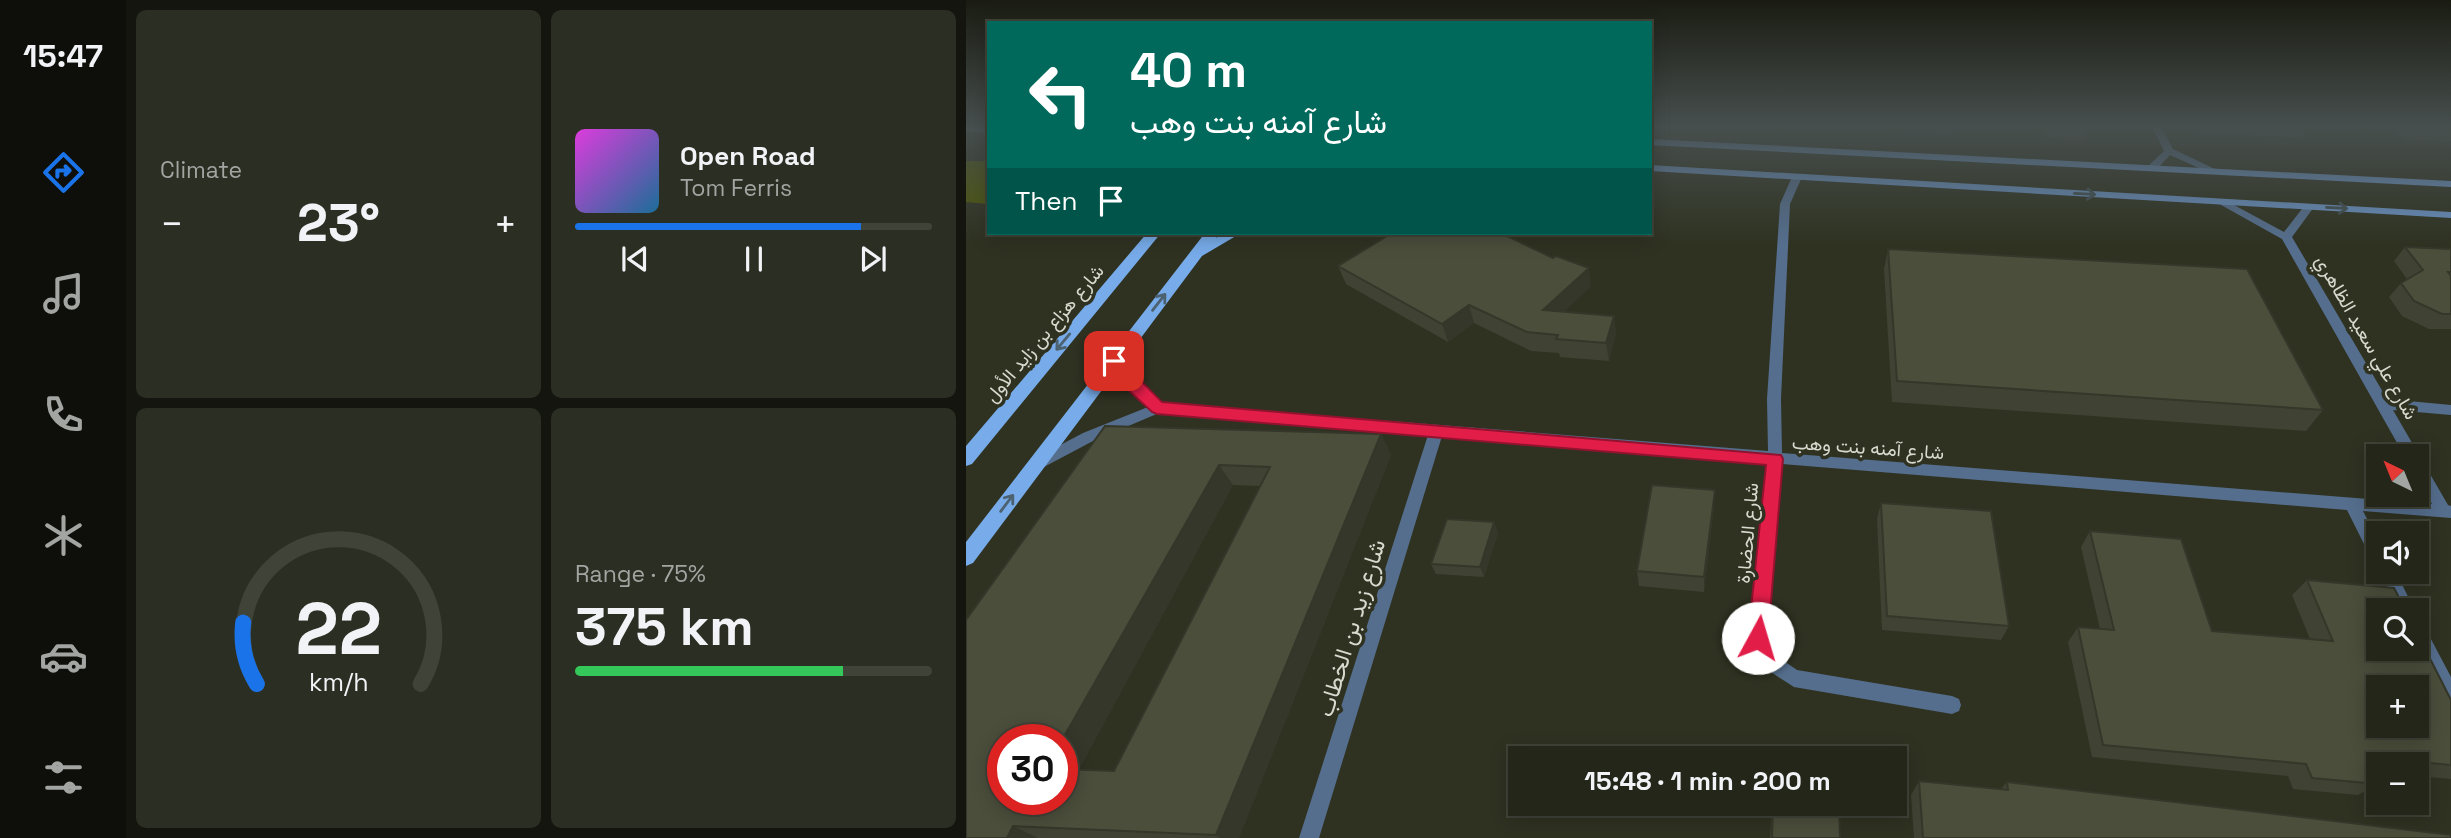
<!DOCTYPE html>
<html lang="en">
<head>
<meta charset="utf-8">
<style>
	:root { --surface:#232619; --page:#2b2e22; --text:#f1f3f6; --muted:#a3a5a2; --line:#404338; --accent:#1a73e8 }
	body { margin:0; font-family:"Space Grotesk",Vazirmatn,sans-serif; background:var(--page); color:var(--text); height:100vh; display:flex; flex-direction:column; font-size:26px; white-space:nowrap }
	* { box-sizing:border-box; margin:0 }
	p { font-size:23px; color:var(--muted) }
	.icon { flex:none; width:38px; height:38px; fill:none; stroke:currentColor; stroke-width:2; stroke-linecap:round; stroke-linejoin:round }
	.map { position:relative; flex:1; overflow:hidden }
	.sheet { display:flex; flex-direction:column; gap:10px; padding:10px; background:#13150e; width:840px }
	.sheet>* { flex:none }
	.guide { position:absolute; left:21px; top:21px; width:665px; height:214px; border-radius:0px; box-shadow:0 4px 18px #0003,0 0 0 2px var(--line); background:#00695c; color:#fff; overflow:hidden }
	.needle { width:46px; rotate:317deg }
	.controls { position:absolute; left:1400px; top:444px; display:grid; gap:14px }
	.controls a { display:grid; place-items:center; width:63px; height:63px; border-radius:0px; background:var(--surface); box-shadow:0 4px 18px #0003,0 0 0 2px var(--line); font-size:35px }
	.speed { position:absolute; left:21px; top:724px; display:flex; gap:14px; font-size:35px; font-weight:700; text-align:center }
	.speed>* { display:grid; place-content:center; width:91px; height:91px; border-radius:50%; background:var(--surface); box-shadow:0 4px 18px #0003,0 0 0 2px var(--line); line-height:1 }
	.speed .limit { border:10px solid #d22; background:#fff; color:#111 }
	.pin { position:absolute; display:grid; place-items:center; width:60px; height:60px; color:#fff; margin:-30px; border-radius:14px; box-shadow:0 4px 10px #0006 }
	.me { position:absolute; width:77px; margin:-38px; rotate:6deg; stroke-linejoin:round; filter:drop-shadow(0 0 5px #0008) }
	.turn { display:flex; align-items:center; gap:24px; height:147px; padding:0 28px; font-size:32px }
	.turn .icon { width:91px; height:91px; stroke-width:2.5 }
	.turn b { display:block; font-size:49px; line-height:60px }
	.then { display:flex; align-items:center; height:66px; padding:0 28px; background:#0003; gap:14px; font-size:26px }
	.big { font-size:52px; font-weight:700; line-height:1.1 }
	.sheet .card { flex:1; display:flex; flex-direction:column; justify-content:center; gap:10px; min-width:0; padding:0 24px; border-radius:10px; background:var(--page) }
	.sheet .dial { align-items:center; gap:0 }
	.dial svg { height:182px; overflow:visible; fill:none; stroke:var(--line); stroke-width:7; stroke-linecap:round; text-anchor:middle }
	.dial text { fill:var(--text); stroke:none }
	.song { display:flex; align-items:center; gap:21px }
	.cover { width:84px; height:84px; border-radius:10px; background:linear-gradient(135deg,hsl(300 70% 55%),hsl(200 70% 35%)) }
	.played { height:7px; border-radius:4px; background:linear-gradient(90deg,var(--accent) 80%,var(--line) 80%) }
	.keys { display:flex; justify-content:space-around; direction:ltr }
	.heat { display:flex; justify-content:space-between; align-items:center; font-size:38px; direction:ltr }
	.charge { height:10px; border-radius:5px; background:linear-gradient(90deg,#34c759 75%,var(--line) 0) }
	.sheet .tiles { flex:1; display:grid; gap:10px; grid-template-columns:repeat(2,1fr) }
	.trip { position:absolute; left:542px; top:746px; width:399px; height:70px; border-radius:0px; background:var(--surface); box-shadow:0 4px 18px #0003,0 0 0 2px var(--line); font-weight:700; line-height:70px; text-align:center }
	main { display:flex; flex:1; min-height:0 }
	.tabs { display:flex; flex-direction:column; width:126px; justify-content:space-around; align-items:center; background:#0e0f0a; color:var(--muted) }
	.tabs .icon { width:49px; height:49px }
	.tabs .active { color:var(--accent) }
	.tabs b { font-size:32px; color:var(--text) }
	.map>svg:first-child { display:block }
</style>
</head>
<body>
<main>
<nav class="tabs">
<b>15:47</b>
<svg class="icon active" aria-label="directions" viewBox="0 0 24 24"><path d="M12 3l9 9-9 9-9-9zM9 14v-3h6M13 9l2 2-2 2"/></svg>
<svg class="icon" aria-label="music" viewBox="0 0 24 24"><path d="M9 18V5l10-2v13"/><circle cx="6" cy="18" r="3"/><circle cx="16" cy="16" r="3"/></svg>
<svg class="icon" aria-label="phone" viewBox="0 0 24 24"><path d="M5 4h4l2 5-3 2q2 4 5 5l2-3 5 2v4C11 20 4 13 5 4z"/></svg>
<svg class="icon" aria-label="climate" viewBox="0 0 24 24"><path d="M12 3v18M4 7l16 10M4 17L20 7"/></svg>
<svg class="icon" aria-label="car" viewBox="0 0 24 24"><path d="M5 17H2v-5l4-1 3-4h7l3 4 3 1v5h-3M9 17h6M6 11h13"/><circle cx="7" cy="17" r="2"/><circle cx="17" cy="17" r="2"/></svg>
<svg class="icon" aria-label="filters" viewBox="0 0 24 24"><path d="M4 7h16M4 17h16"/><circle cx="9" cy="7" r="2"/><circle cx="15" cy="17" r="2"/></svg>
</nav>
<section class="sheet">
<div class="tiles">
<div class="card"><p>Climate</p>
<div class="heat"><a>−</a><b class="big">23°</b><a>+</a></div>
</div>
<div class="card">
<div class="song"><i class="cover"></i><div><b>Open Road</b><p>Tom Ferris</p></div></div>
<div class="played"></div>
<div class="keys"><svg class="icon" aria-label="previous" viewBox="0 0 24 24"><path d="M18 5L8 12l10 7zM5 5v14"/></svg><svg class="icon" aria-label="pause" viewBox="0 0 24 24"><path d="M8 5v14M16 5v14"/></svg><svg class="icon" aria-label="next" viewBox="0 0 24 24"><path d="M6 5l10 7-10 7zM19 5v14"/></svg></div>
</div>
<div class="card dial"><svg viewBox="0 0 100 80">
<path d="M14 69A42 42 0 1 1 86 69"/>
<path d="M14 69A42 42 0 0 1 8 42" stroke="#1a73e8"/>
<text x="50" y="56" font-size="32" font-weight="700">22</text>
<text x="50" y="72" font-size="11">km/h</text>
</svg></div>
<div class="card"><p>Range · 75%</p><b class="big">375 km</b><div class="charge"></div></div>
</div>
</section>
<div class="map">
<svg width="1485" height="838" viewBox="0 0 1485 838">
	<rect width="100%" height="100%" fill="#2f3221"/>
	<!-- green -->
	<path fill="#4e5703" d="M0,161H23V204L0,202Z"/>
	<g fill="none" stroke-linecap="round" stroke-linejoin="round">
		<!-- minor -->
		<path fill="#556e8d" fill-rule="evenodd" d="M1186,127H1195L1207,149L1253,171L1244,173L1204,155L1191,169H1183V165L1198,151Z
			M831,174L836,177L824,204L815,399L816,453L1466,504L1451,476V457H1439L1316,239L1248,201L1249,199H1257L1318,232L1339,205L1343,204L1348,207L1326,237L1421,399L1485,405V415L1427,410L1482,505L1485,506V518L1397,511L1412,540V562L1406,560L1381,510L816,464L801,638L809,655L831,670L986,696L993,699L995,705L993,711L986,714L828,687L797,667L783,638L801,463L476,436L353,838H333L462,435L193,413L127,441L78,467H68L66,463L68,459L117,433L182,407L159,385L141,361L143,358H153L169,379L196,403L802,451L801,399L814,204L826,177Z
			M1413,572H1430L1449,611H1432Z
			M1451,622L1457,624L1485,677V705L1479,702L1451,647Z"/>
		<!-- secondary -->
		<path fill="#6990c1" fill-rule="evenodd" d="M0,127H23V133L0,131Z
			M684,139L1485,181V187L684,145Z
			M684,165L1485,212V218L684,171Z"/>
		<!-- primary -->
		<path fill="#77abe9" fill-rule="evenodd" d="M181,233H195L6,464L0,466V446Z
			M239,233H253L250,238L258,233H275L236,256L7,563L0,566V542Z"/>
	</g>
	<!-- wall -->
	<path fill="#404333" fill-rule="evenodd" d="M928,127H992L990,133L929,131Z
		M1046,127H1120L1116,140L1079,138L1077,128Z
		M1226,127H1341L1342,128L1335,138L1229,132Z
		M1364,127H1403L1402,129Z
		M1426,127H1485V141L1437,139Z
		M1439,247L1485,249V329H1463L1436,316L1423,297L1435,283L1441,279L1428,261Z
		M922,249L1357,410L1340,431L926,402L918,269Z
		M587,258L625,286L598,312L648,316L650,334L643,361L594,357L593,353L565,351L508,323L482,342L380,284L372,266Z
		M139,426L415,434L425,455L273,838H0ZM267,485L294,486L148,771L113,769Z
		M915,503L1043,626L1035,640L916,630L911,519Z
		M748,505L738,592L673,586L671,571Z
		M528,522L532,533L518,577L470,574L465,564Z
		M1124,531L1246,631L1344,639L1326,595L1341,580L1485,700V779L1451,776V765H1412V772L1407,771L1412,784L1392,795L1327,789L1322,776L1126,757L1102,642L1112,627L1134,629L1115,547Z
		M953,781L1035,789L1041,782L1485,838H948L945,795Z
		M806,803H873L874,838H804Z"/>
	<!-- shaded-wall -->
	<path fill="#343729" d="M623,268L625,286L581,329L577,310Z
		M503,305L508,323L482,342L476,324Z
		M648,316L650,334L643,361L640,343Z
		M415,434L425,455L273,838H254L250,835Z
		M253,465L267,485L106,783L96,777V740Z
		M749,490L748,505L738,592V577Z
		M528,522L532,533L518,577L514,567Z
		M47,826L72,838H41Z"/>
	<!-- building -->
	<path fill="#4b4e3b" stroke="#343729" stroke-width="2" fill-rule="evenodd" d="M426,233H535L587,258L590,256L623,268L577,310L648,316L640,343L590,339L592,335L561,332L503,305L476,324L372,266Z
		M1439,247L1485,249V272H1482L1485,276V314H1476L1448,301L1435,283L1457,270Z
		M922,249L1281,269L1357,410L931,381Z
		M139,426L415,434L250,835L47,826L41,838H0V620ZM253,465L304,467L148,771L96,769V800H37V740H96Z
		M686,485L749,490L738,577L671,571Z
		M915,503L1025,511L1043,626L921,616Z
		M481,519L528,522L514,567L465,564Z
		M1124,531L1215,539L1246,631L1367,641L1341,580L1428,588L1440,611H1412V649H1451V633L1485,700V765L1401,757L1412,784L1346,778L1340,764L1137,745L1112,627L1148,630ZM1412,688H1451V726H1412Z
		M953,781L1042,790L1041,782L1485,835V838H957Z
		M807,803H873L874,838H806Z"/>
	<!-- one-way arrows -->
	<defs><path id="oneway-shaft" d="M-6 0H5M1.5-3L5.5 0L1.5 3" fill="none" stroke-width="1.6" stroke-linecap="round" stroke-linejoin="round" transform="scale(1.75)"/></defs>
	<g stroke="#404e51">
		<use href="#oneway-shaft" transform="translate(1119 194) rotate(3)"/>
		<use href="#oneway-shaft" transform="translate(1371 208) rotate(3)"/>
	</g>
	<g stroke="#4c6271">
		<use href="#oneway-shaft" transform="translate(193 302) rotate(-52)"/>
		<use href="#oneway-shaft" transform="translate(97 342) rotate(130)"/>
		<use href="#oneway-shaft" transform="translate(41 503) rotate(-53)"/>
	</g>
	<!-- sky -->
	<linearGradient id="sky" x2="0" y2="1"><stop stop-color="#1a1c12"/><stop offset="0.52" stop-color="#474f4e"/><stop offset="1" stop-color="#474f4e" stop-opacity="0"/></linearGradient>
	<rect width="1485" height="244" fill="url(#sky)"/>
	<!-- route -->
	<path fill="#e11d48" stroke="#92132f" stroke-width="2" d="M148,356C154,358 187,394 196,402L815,455L817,459L802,638L799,644L792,647L785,644L782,638L800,465L191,414L186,412L158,386L140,361Z"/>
	<g text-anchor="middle" stroke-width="7" stroke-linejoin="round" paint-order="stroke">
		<!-- street labels -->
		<g font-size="19" fill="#d8dacf" stroke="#2f3221">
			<text transform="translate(78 333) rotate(-50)" y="7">شارع هزاع بن زايد الأول</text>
			<text transform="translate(1401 337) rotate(60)" y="7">شارع علي سعيد الظاهري</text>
			<text transform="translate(902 447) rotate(4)" y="7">شارع آمنه بنت وهب</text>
			<text transform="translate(781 533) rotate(-85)" y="7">شارع الحضارة</text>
		</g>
		<!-- near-street labels -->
		<g font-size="23" fill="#d8dacf" stroke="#2f3221">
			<text transform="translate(385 628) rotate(-73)" y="8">شارع زيد بن الخطاب</text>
		</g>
	</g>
</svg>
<div class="controls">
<a><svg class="needle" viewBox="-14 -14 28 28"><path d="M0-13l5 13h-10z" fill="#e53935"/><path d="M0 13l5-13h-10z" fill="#a3a5a2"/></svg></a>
<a><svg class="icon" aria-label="sound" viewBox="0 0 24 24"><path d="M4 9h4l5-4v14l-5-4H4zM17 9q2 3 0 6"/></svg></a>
<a><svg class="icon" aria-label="search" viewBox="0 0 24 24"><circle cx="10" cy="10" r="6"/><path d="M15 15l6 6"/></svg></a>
<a>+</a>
<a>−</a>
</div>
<div class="speed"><div class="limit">30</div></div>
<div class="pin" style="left:148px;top:361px;background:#d93025"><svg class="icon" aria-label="arrive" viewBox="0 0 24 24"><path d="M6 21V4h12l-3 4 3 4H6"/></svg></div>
<svg class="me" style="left:792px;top:638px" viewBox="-20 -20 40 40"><circle r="19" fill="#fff"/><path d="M0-13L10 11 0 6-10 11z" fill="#e11d48"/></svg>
<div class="trip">15:48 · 1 min · 200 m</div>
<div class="guide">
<div class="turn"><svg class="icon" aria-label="left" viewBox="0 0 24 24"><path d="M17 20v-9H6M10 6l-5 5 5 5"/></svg><div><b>40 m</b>شارع آمنه بنت وهب</div></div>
<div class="then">Then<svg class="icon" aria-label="arrive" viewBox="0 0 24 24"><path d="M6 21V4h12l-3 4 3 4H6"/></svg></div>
</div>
</div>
</main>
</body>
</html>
